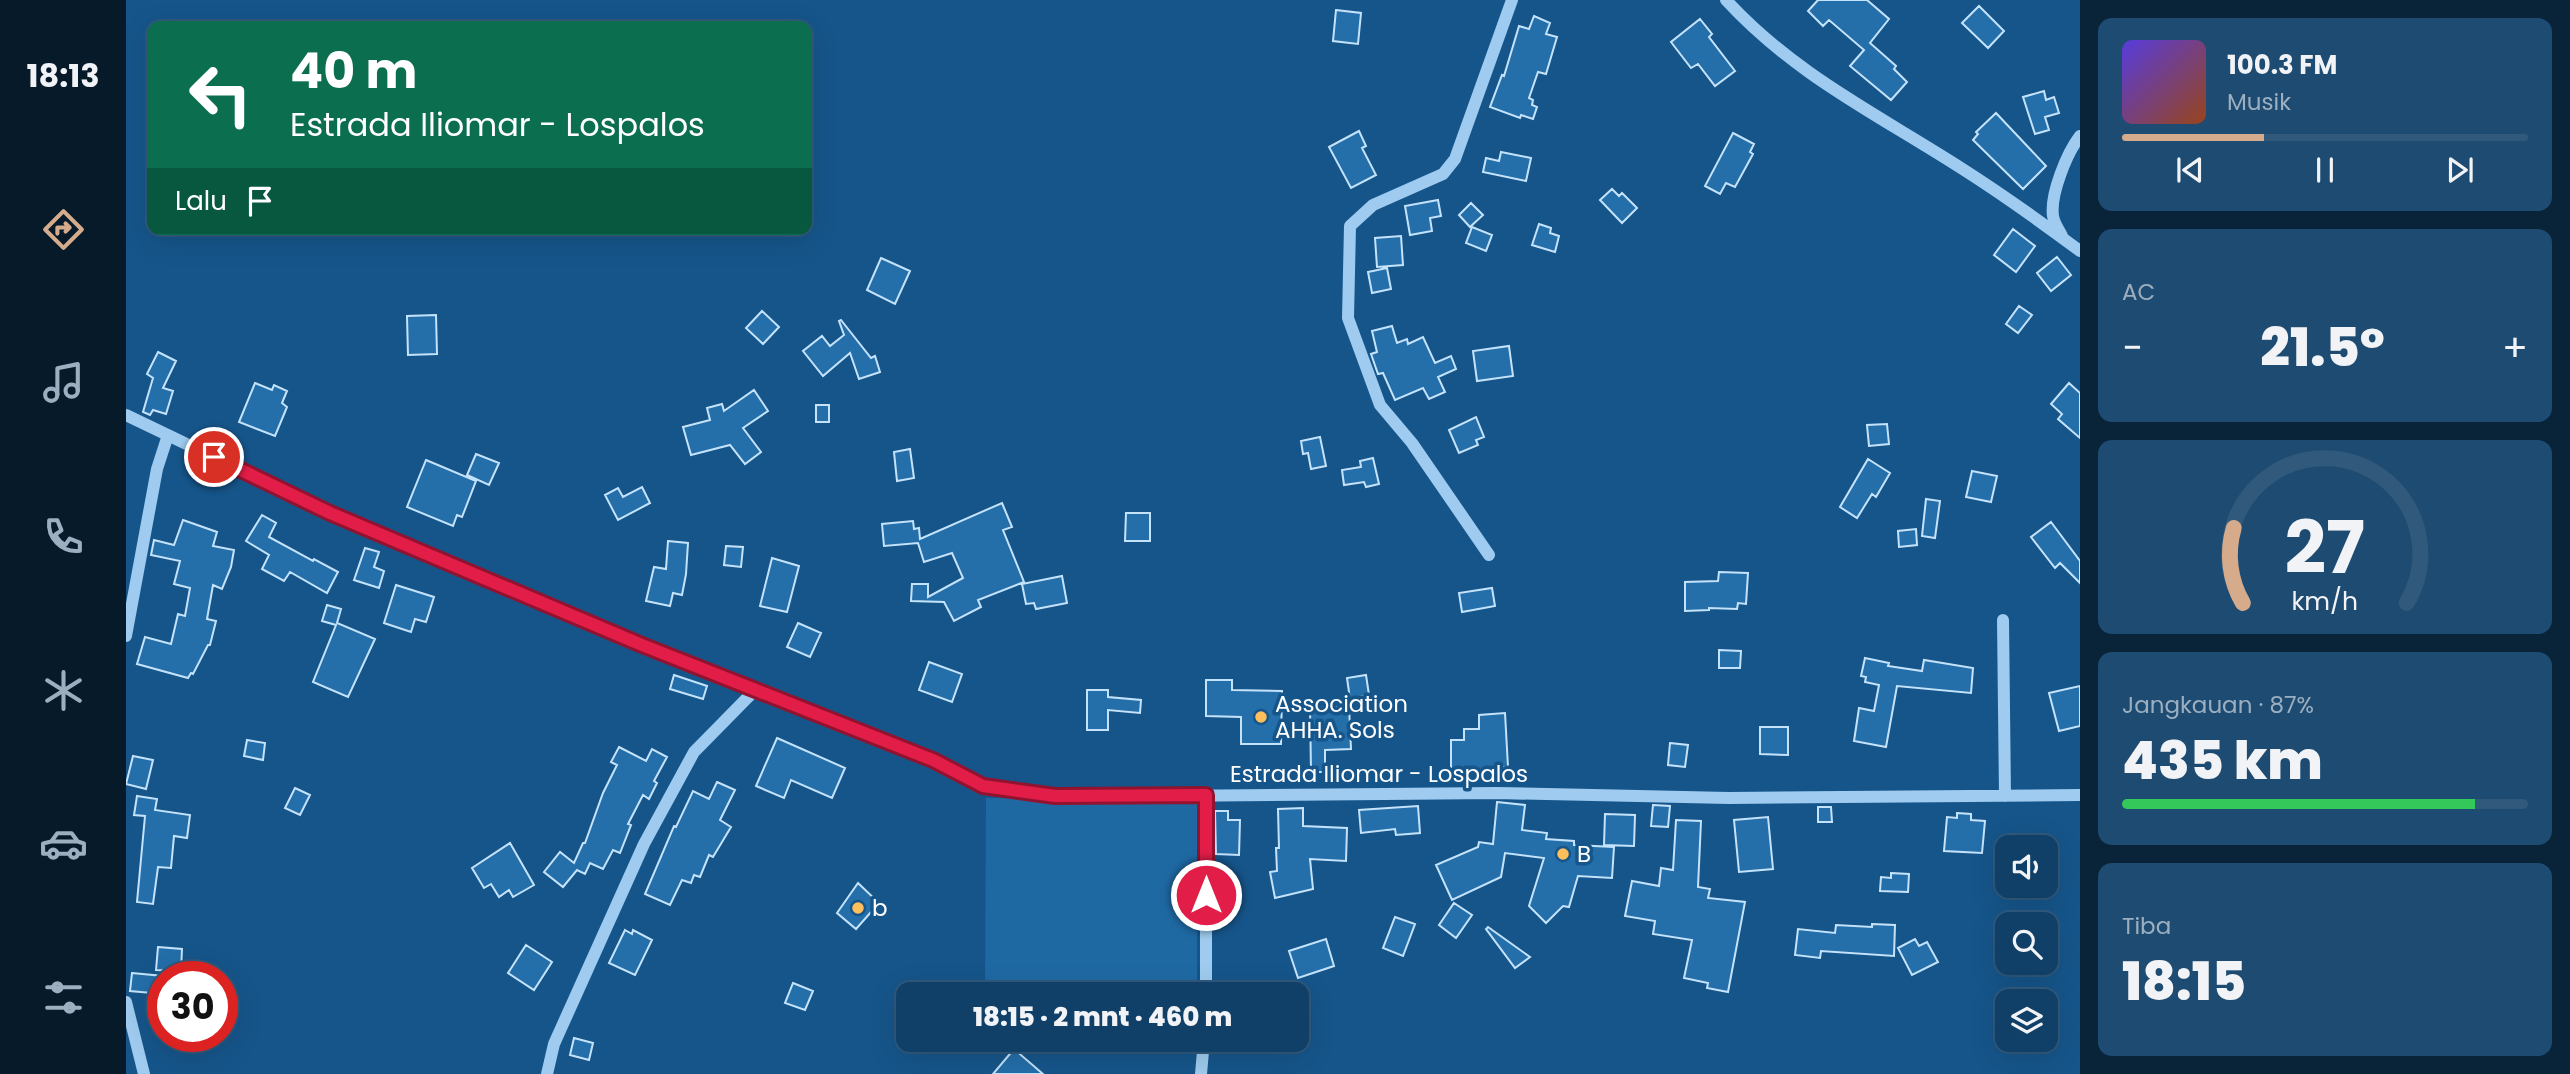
<!DOCTYPE html>
<html lang="id">
<head>
<meta charset="utf-8">
<style>
	:root { --surface:#104068; --page:#1e4b71; --text:#f1f3f6; --muted:#9cafc0; --line:#30597c; --accent:#d6ab8b }
	body { margin:0; font-family:Poppins,sans-serif; background:var(--page); color:var(--text); height:100vh; display:flex; flex-direction:column; font-size:26px; white-space:nowrap }
	* { box-sizing:border-box; margin:0 }
	p { font-size:23px; color:var(--muted) }
	.icon { flex:none; width:38px; height:38px; fill:none; stroke:currentColor; stroke-width:2; stroke-linecap:round; stroke-linejoin:round }
	.map { position:relative; flex:1; overflow:hidden }
	.side { display:flex; flex-direction:column; gap:18px; padding:18px; background:#092339; width:490px }
	.side>* { flex:none }
	.hud { position:absolute; left:21px; top:21px; width:665px; height:214px; border-radius:14px; box-shadow:0 7px 28px #0002,0 0 0 2px var(--line); background:#0b6e4f; color:#fff; overflow:hidden }
	.controls { position:absolute; left:1869px; top:835px; display:grid; gap:14px }
	.controls a { display:grid; place-items:center; width:63px; height:63px; border-radius:14px; background:var(--surface); box-shadow:0 7px 28px #0002,0 0 0 2px var(--line); font-size:35px }
	.speed { position:absolute; left:21px; top:961px; display:flex; gap:14px; font-size:35px; font-weight:700; text-align:center }
	.speed>* { display:grid; place-content:center; width:91px; height:91px; border-radius:50%; background:var(--surface); box-shadow:0 7px 28px #0002,0 0 0 2px var(--line); line-height:1 }
	.speed .limit { border:10px solid #d22; background:#fff; color:#111 }
	.pin { position:absolute; display:grid; place-items:center; width:60px; height:60px; color:#fff; margin:-30px; border:4px solid #fff; border-radius:50%; box-shadow:0 2px 7px #0007 }
	.me { position:absolute; width:77px; margin:-38px; rotate:0deg; stroke-linejoin:round; filter:drop-shadow(0 0 5px #0008) }
	.turn { display:flex; align-items:center; gap:24px; height:147px; padding:0 28px; font-size:32px }
	.turn .icon { width:91px; height:91px; stroke-width:2.5 }
	.turn b { display:block; font-size:49px; line-height:60px }
	.then { display:flex; align-items:center; height:66px; padding:0 28px; background:#0003; gap:14px; font-size:26px }
	.big { font-size:52px; font-weight:800; line-height:1.1 }
	.side .tile { flex:1; display:flex; flex-direction:column; justify-content:center; gap:10px; min-width:0; padding:0 24px; border-radius:14px; background:var(--page) }
	.side .dial { align-items:center; gap:0 }
	.dial svg { height:182px; overflow:visible; fill:none; stroke:var(--line); stroke-width:7; stroke-linecap:round; text-anchor:middle }
	.dial text { fill:var(--text); stroke:none }
	.song { display:flex; align-items:center; gap:21px }
	.cover { width:84px; height:84px; border-radius:10px; background:linear-gradient(135deg,hsl(250 70% 55%),hsl(20 70% 35%)) }
	.played { height:7px; border-radius:4px; background:linear-gradient(90deg,var(--accent) 35%,var(--line) 35%) }
	.keys { display:flex; justify-content:space-around; direction:ltr }
	.heat { display:flex; justify-content:space-between; align-items:center; font-size:38px; direction:ltr }
	.charge { height:10px; border-radius:5px; background:linear-gradient(90deg,#34c759 87%,var(--line) 0) }
	.trip { position:absolute; left:770px; top:982px; width:413px; height:70px; border-radius:14px; background:var(--surface); box-shadow:0 7px 28px #0002,0 0 0 2px var(--line); font-weight:800; line-height:70px; text-align:center }
	main { display:flex; flex:1; min-height:0 }
	.tab-bar { display:flex; flex-direction:column; width:126px; justify-content:space-around; align-items:center; background:#061a2a; color:var(--muted) }
	.tab-bar .icon { width:49px; height:49px }
	.tab-bar .on { color:var(--accent) }
	.tab-bar b { font-size:32px; color:var(--text) }
	.map>svg:first-child { display:block }
</style>
</head>
<body>
<main>
<nav class="tab-bar">
<b>18:13</b>
<svg class="icon on" aria-label="directions" viewBox="0 0 24 24"><path d="M12 3l9 9-9 9-9-9zM9 14v-3h6M13 9l2 2-2 2"/></svg>
<svg class="icon" aria-label="music" viewBox="0 0 24 24"><path d="M9 18V5l10-2v13"/><circle cx="6" cy="18" r="3"/><circle cx="16" cy="16" r="3"/></svg>
<svg class="icon" aria-label="phone" viewBox="0 0 24 24"><path d="M5 4h4l2 5-3 2q2 4 5 5l2-3 5 2v4C11 20 4 13 5 4z"/></svg>
<svg class="icon" aria-label="climate" viewBox="0 0 24 24"><path d="M12 3v18M4 7l16 10M4 17L20 7"/></svg>
<svg class="icon" aria-label="car" viewBox="0 0 24 24"><path d="M5 17H2v-5l4-1 3-4h7l3 4 3 1v5h-3M9 17h6M6 11h13"/><circle cx="7" cy="17" r="2"/><circle cx="17" cy="17" r="2"/></svg>
<svg class="icon" aria-label="filters" viewBox="0 0 24 24"><path d="M4 7h16M4 17h16"/><circle cx="9" cy="7" r="2"/><circle cx="15" cy="17" r="2"/></svg>
</nav>
<div class="map">
<svg width="1954" height="1074" viewBox="0 0 1954 1074">
	<rect width="100%" height="100%" fill="#16558a"/>
	<!-- green -->
	<path fill="#1f69a3" d="M860,798H1071V994H859Z"/>
	<!-- building -->
	<path fill="#246ea9" stroke="#c4e3fb" stroke-width="2" d="M1692,0H1741L1763,19L1744,43L1770,66L1768,69L1781,82L1765,100L1724,66L1738,50L1703,20L1697,26L1682,11Z
		M1853,6L1878,31L1862,48L1836,23Z
		M1210,10L1235,13L1232,44L1207,41Z
		M1408,16L1424,23L1420,34L1431,37L1420,74L1412,72L1403,98L1407,100L1406,105L1411,107L1407,119L1395,115L1394,118L1364,107L1376,75L1378,76L1393,26L1403,29Z
		M1574,19L1586,34L1583,37L1609,71L1589,86L1572,64L1565,68L1545,42Z
		M1918,91L1920,100L1928,97L1933,113L1919,117L1923,130L1909,134L1897,97Z
		M1870,113L1920,166L1897,189L1847,140L1852,134L1850,132Z
		M1233,131L1240,146L1236,148L1250,175L1225,188L1203,147Z
		M1607,133L1628,144L1624,152L1627,154L1609,187L1600,183L1594,194L1579,186Z
		M1375,152L1405,158L1400,181L1357,172L1360,158L1373,161Z
		M1486,189L1493,196L1496,193L1511,208L1496,223L1474,200Z
		M1312,200L1315,216L1304,218L1306,231L1284,235L1279,206Z
		M1345,203L1357,215L1344,227L1333,215Z
		M1413,224L1425,228L1424,233L1433,236L1429,252L1406,245Z
		M1346,227L1366,235L1360,251L1340,243Z
		M1887,229L1909,246L1890,272L1868,255Z
		M1275,236L1277,265L1251,267L1249,238Z
		M1931,257L1945,275L1925,291L1911,273Z
		M755,258L784,271L769,304L741,290Z
		M1261,268L1265,289L1246,293L1242,272Z
		M1893,306L1906,315L1892,333L1880,324Z
		M636,311L653,327L637,344L620,328Z
		M310,315L311,354L282,355L281,316Z
		M715,320L745,358L749,356L754,372L733,379L724,353L697,376L677,351L696,336L704,346L718,335L713,321Z
		M1266,326L1271,343L1281,339L1282,344L1297,337L1309,363L1325,356L1330,369L1312,377L1319,392L1303,399L1297,388L1269,400L1257,373L1252,374L1245,354L1251,352L1246,331Z
		M1383,346L1387,376L1351,381L1347,351Z
		M32,352L50,361L37,388L47,391L40,414L27,410L24,415L17,412L27,378L21,374Z
		M129,383L146,390L148,385L161,391L156,403L161,407L149,436L113,422Z
		M1943,383L1954,393V438L1932,419L1936,414L1925,404Z
		M628,390L642,411L617,428L635,452L619,464L604,445L565,455L557,427L584,420L581,408L596,404L598,411Z
		M690,405H703V422H690Z
		M1350,417L1358,437L1350,440L1352,445L1333,453L1323,430Z
		M1761,424L1763,444L1743,446L1741,425Z
		M1194,437L1200,466L1185,469L1182,453L1177,454L1175,441Z
		M784,449L788,478L771,481L768,452Z
		M350,454L373,463L363,485L341,475Z
		M1247,458L1253,484L1240,487L1238,482L1218,485L1216,470L1235,467L1234,461Z
		M1742,459L1764,473L1750,497L1746,494L1731,518L1714,507Z
		M300,460L350,481L336,517L331,515L327,526L281,507Z
		M1846,471L1871,476L1865,502L1840,497Z
		M516,487L524,503L492,520L479,495L492,488L497,497Z
		M1800,499L1814,501L1809,538L1796,536Z
		M876,503L886,527L877,530L898,582L852,600L855,607L828,621L818,602L785,601L786,584H802V597L837,578L826,553L798,562L792,543L758,546L756,524L787,521L788,529L793,528L794,539Z
		M1000,513H1024V541H999Z
		M136,515L150,523L143,537L187,561L188,559L212,572L201,593L164,572L158,581L136,569L143,555L120,541Z
		M57,520L91,532L87,546L108,550L105,567L96,589L87,585L81,619L90,621L84,645H82L67,674L65,673L62,678L11,664L19,637L45,644L52,614L59,616L64,588L48,584L54,561L25,555L28,540L48,545Z
		M1925,522L1954,561V583L1934,563L1929,568L1905,537Z
		M1790,529L1791,545L1773,547L1772,531Z
		M542,541L562,543L560,574L556,595L547,593L544,606L520,601L528,567L540,569Z
		M600,546L617,547L615,567L598,565Z
		M239,548L253,552L248,567L258,571L253,588L228,580Z
		M646,558L673,566L661,612L634,606Z
		M1593,572L1622,573L1620,604L1612,603L1611,609L1583,608V610L1559,611V582L1592,581Z
		M936,576L941,603L910,609L908,603L900,604L896,584Z
		M270,585L308,597L300,622L289,619L285,632L258,623Z
		M1366,588L1369,606L1336,612L1333,593Z
		M201,605L215,609L211,623L249,639L222,697L187,682L210,625L196,621Z
		M672,623L695,633L684,657L661,647Z
		M1593,650L1615,651L1614,668H1593Z
		M1739,658L1763,663L1762,666L1796,671L1798,660L1847,668L1845,693L1771,686L1760,747L1728,741L1733,708L1748,711L1753,685L1739,682L1740,677L1735,676Z
		M803,662L836,674L826,702L793,690Z
		M548,675L581,686L577,699L544,689Z
		M1240,675L1243,695L1224,699L1221,678Z
		M1080,680H1106V690L1156,691L1155,744H1115V717L1080,716Z
		M1954,686V726L1933,731L1923,693Z
		M961,690H982V697L1015,700L1014,713L982,710V730H961Z
		M1223,707L1225,749L1199,750V772H1185L1184,708Z
		M1379,713L1382,767L1325,772V740H1338V729H1353V715Z
		M1634,727H1662V755L1634,754Z
		M651,738L719,768L706,798L665,780L658,798L630,786Z
		M121,740L139,743L137,760L118,756Z
		M1544,743L1562,745L1559,767L1542,765Z
		M493,747L520,761L526,749L541,757L528,781L531,783L523,799L517,795L502,824L505,825L494,853L487,850L477,869L464,863L459,874L451,870L437,887L418,872L434,852L448,863L457,843H459L477,793L491,765L485,762Z
		M7,756L27,760L20,789L0,784Z
		M591,782L609,790L594,820L605,827L587,857L583,855L574,877L568,875L565,883L556,880L544,905L519,894L548,826L550,827L567,791L583,799Z
		M169,788L184,795L174,815L159,808Z
		M11,796L31,799L29,810L64,815L61,838L48,836L45,868L32,867L27,904L11,902L19,816L8,815Z
		M1371,802L1399,805L1396,830L1421,833L1420,839L1448,841V845L1488,847L1486,878L1452,876L1443,907L1437,906L1420,923L1403,906L1418,858L1379,853L1375,877L1326,900L1310,865L1352,847L1353,842L1367,844Z
		M1527,805L1544,806L1542,827L1525,826Z
		M1292,806L1294,833L1270,835L1269,829L1235,833L1233,810Z
		M1692,807H1705L1706,822H1692Z
		M1177,808V826L1221,828L1220,861L1184,859L1187,889L1149,898L1144,872L1151,871L1150,848H1153L1152,809Z
		M1089,811H1102V820H1114L1113,855L1090,854Z
		M1831,813L1845,814V820L1859,821L1856,853L1818,851L1821,817L1831,818Z
		M1479,814L1509,815L1508,846L1478,845Z
		M1642,817L1647,869L1613,872L1608,820Z
		M1550,820L1575,821L1572,887L1584,889L1582,898L1619,902L1602,992L1581,988L1582,983L1558,978L1566,940L1527,934L1529,921L1499,916L1506,881L1533,886L1535,868L1547,870Z
		M384,843L408,885L387,897L383,890L373,897L365,884L358,888L346,868Z
		M1765,873L1783,874L1782,892L1754,891L1755,877L1765,878Z
		M732,883L753,903L730,929L711,913Z
		M1328,903L1346,915L1330,938L1313,925Z
		M1269,917L1289,924L1277,956L1257,948Z
		M1746,924L1769,925L1768,956L1695,951L1694,958L1669,955L1672,929L1709,933L1710,925L1746,927Z
		M1362,927L1404,957L1389,968L1360,929Z
		M499,930L506,934L507,930L526,940L509,975L483,963Z
		M1200,939L1208,966L1172,978L1163,951Z
		M1789,939L1793,946L1801,942L1812,962L1786,975L1772,948Z
		M400,945L426,962L408,990L382,973Z
		M32,947L56,949L55,971L30,970Z
		M6,973L37,976V994L4,991Z
		M667,983L687,991L679,1010L659,1003Z
		M448,1038L467,1043L463,1060L444,1055Z
		M888,1049L917,1074H867Z"/>
	<g fill="none" stroke-linecap="round" stroke-linejoin="round">
		<!-- minor -->
		<path stroke="#9ecbef" stroke-width="12" d="M1600,0C1669,75 1751,114 1835,168C1876,194 1915,222 1954,251
			M1936,236C1933,230 1928,223 1927,216C1924,194 1941,153 1954,136
			M0,415L204,513L516,645L807,759L857,786L929,797L1371,793L1603,798L1954,795
			M1363,555L1286,443L1254,405L1222,318L1224,226L1247,205L1317,174L1329,159L1386,0
			M1877,620L1879,796
			M0,636L31,469L42,435
			M1080,994V795
			M0,1002L18,1074
			M421,1074L428,1044L518,844L568,752L630,689
			M1075,1074L1078,1040"/>
	</g>
	<g fill="none" stroke-linecap="round" stroke-linejoin="round">
		<defs>
			<path id="route" d="M88,457L204,513L516,645L807,760L857,786L929,796L1080,795V895"/>
		</defs>
		<!-- route casing -->
		<use href="#route" stroke="#92132f" stroke-width="18"/>
		<!-- route -->
		<use href="#route" stroke="#e11d48" stroke-width="12"/>
	</g>
	<!-- markers -->
	<g fill="#ffbe5c" stroke="#16558a" stroke-width="2.5">
		<circle cx="1135" cy="717" r="7"/>
		<circle cx="1437" cy="854" r="7"/>
		<circle cx="732" cy="908" r="7"/>
	</g>
	<g text-anchor="middle" stroke-width="7" stroke-linejoin="round" paint-order="stroke">
		<!-- poi labels -->
		<g font-size="23" fill="#fff" stroke="#16558a" text-anchor="start">
			<text x="1149" y="712">Association<tspan x="1149" dy="26">AHHA. Sols</tspan></text>
			<text x="1451" y="862">B</text>
			<text x="746" y="916">b</text>
		</g>
		<!-- street labels -->
		<g font-size="23" fill="#fff" stroke="#16558a">
			<text x="1253" y="782">Estrada Iliomar - Lospalos</text>
		</g>
	</g>
</svg>
<div class="controls">
<a><svg class="icon" aria-label="sound" viewBox="0 0 24 24"><path d="M4 9h4l5-4v14l-5-4H4zM17 9q2 3 0 6"/></svg></a>
<a><svg class="icon" aria-label="search" viewBox="0 0 24 24"><circle cx="10" cy="10" r="6"/><path d="M15 15l6 6"/></svg></a>
<a><svg class="icon" aria-label="layers" viewBox="0 0 24 24"><path d="M12 4l9 5-9 5-9-5zM3 14l9 5 9-5"/></svg></a>
</div>
<div class="speed"><div class="limit">30</div></div>
<div class="pin" style="left:88px;top:457px;background:#d93025"><svg class="icon" aria-label="arrive" viewBox="0 0 24 24"><path d="M6 21V4h12l-3 4 3 4H6"/></svg></div>
<svg class="me" style="left:1080px;top:895px" viewBox="-20 -20 40 40"><circle r="17" fill="#e11d48" stroke="#fff" stroke-width="3"/><path d="M0-11L8 9 0 5-8 9z" fill="#fff"/></svg>
<div class="trip">18:15 · 2 mnt · 460 m</div>
<div class="hud">
<div class="turn"><svg class="icon" aria-label="left" viewBox="0 0 24 24"><path d="M17 20v-9H6M10 6l-5 5 5 5"/></svg><div><b>40 m</b>Estrada Iliomar - Lospalos</div></div>
<div class="then">Lalu<svg class="icon" aria-label="arrive" viewBox="0 0 24 24"><path d="M6 21V4h12l-3 4 3 4H6"/></svg></div>
</div>
</div>
<section class="side">
<div class="tile">
<div class="song"><i class="cover"></i><div><b>100.3 FM</b><p>Musik</p></div></div>
<div class="played"></div>
<div class="keys"><svg class="icon" aria-label="previous" viewBox="0 0 24 24"><path d="M18 5L8 12l10 7zM5 5v14"/></svg><svg class="icon" aria-label="pause" viewBox="0 0 24 24"><path d="M8 5v14M16 5v14"/></svg><svg class="icon" aria-label="next" viewBox="0 0 24 24"><path d="M6 5l10 7-10 7zM19 5v14"/></svg></div>
</div>
<div class="tile"><p>AC</p>
<div class="heat"><a>−</a><b class="big">21.5°</b><a>+</a></div>
</div>
<div class="tile dial"><svg viewBox="0 0 100 80">
<path d="M14 69A42 42 0 1 1 86 69"/>
<path d="M14 69A42 42 0 0 1 10 36" stroke="#d6ab8b"/>
<text x="50" y="56" font-size="32" font-weight="700">27</text>
<text x="50" y="72" font-size="11">km/h</text>
</svg></div>
<div class="tile"><p>Jangkauan · 87%</p><b class="big">435 km</b><div class="charge"></div></div>
<div class="tile"><p>Tiba</p><b class="big">18:15</b></div>
</section>
</main>
</body>
</html>
